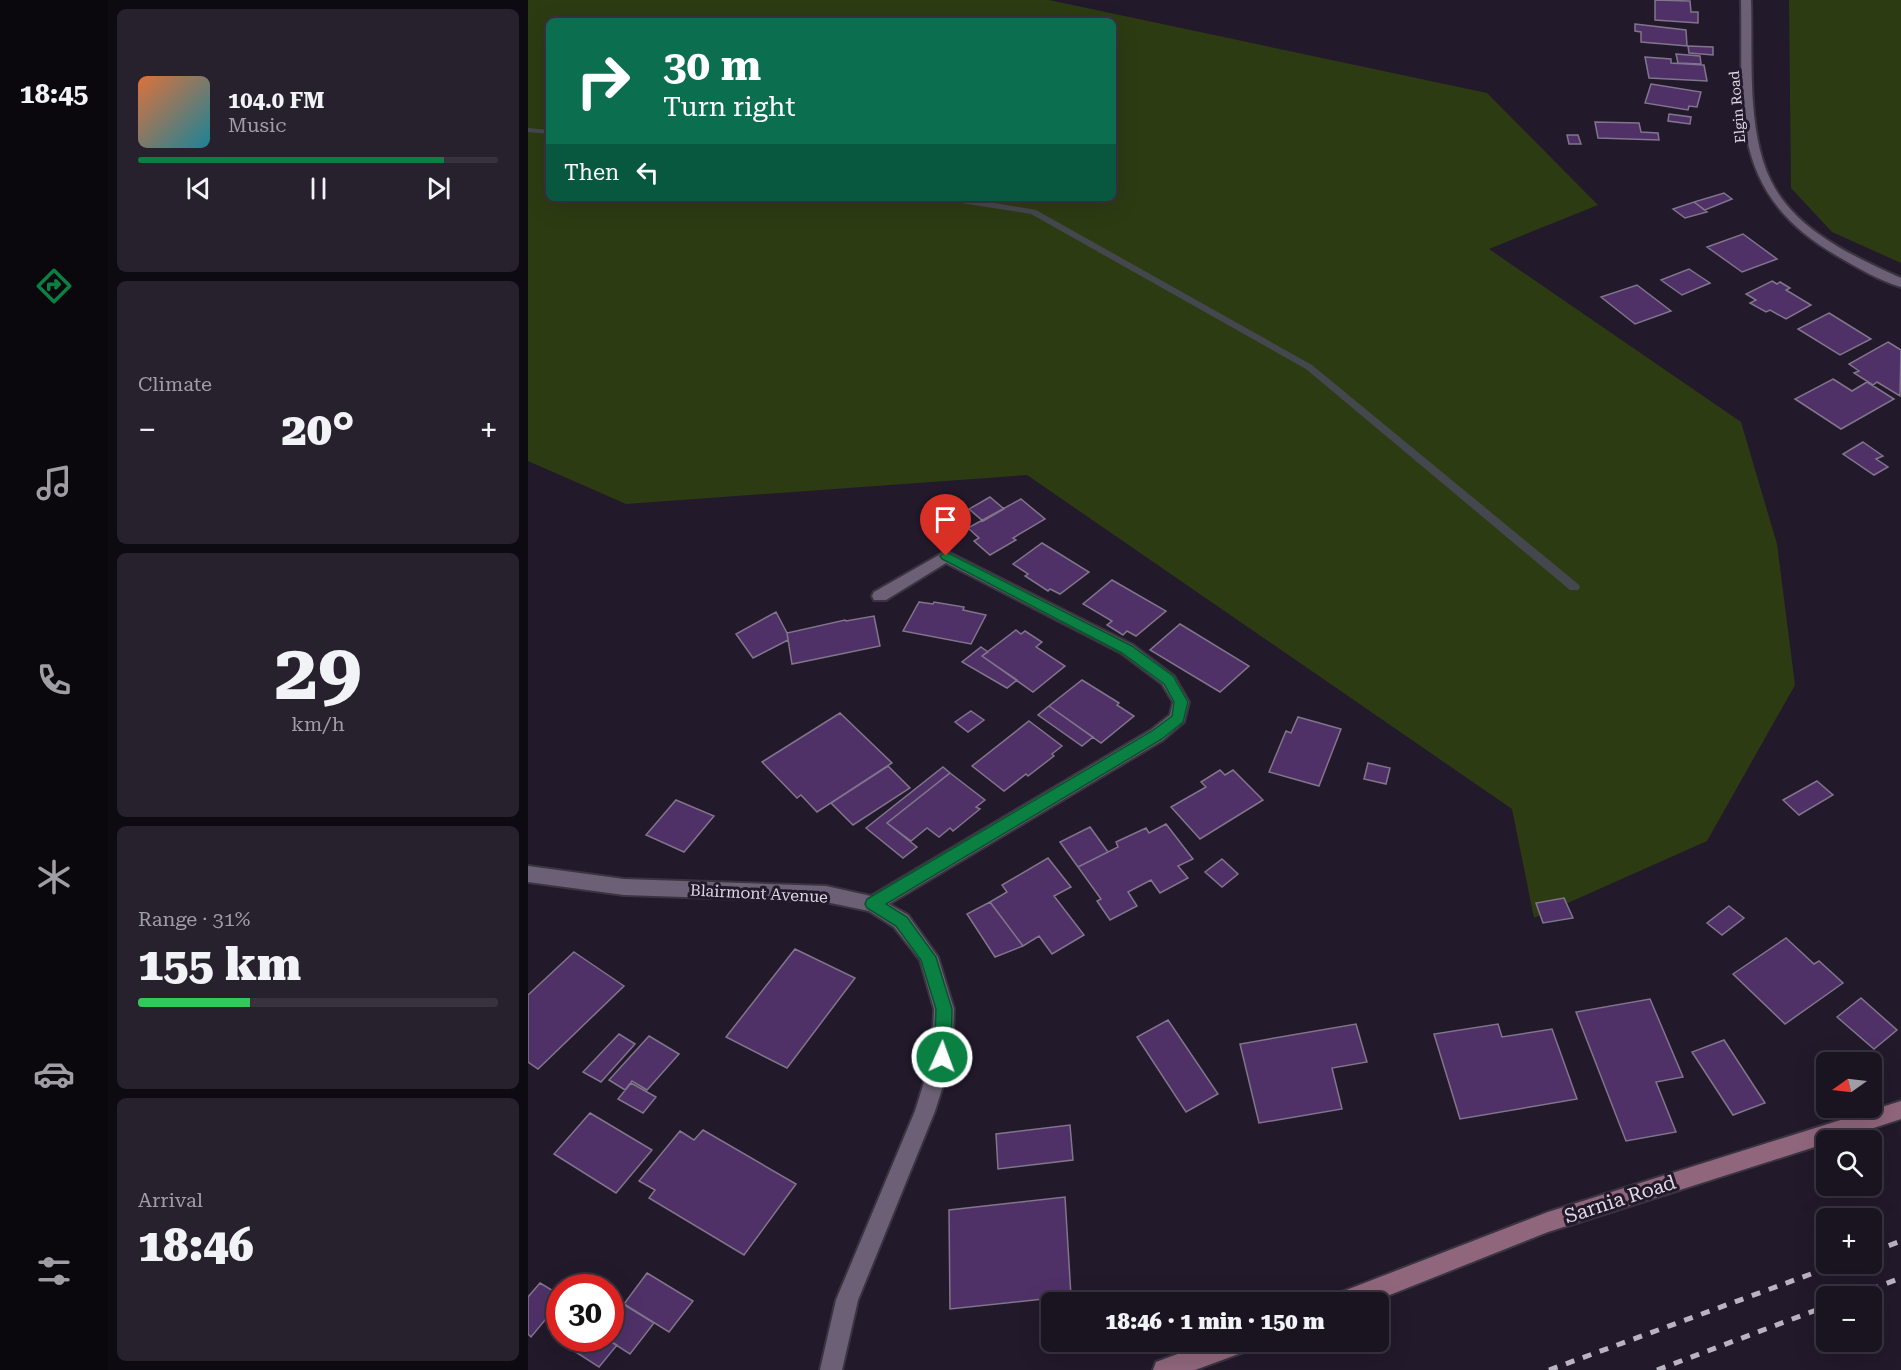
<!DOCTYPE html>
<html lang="en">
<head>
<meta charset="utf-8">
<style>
	:root { --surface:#1a1320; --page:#27202d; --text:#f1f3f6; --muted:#9f9ea5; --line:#38323e; --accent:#0b8043 }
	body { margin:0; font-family:"Roboto Serif",serif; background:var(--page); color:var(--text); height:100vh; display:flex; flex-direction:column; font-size:22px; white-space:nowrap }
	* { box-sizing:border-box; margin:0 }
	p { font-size:20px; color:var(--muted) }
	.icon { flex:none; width:33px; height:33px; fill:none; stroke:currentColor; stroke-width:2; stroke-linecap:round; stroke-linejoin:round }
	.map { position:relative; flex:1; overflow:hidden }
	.sheet { display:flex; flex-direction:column; gap:9px; padding:9px; background:#0e0a12; width:420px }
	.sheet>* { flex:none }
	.top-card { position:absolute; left:18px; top:18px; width:570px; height:183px; border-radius:9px; box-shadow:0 6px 24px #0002,0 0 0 2px var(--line); background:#0b6e4f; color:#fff; overflow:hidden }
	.needle { width:39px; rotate:256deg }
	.buttons { position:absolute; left:1288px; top:1052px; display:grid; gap:12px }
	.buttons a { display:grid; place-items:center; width:66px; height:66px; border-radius:9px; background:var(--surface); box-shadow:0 6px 24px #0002,0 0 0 2px var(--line); font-size:30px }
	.speed { position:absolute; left:18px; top:1274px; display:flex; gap:12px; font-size:30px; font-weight:700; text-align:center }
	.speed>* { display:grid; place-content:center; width:78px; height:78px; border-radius:50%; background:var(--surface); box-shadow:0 6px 24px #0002,0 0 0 2px var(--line); line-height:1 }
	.speed .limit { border:9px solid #d22; background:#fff; color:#111 }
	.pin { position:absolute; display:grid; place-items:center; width:51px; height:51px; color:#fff; margin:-62px -26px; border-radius:50% 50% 50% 0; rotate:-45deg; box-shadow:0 0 6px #0007 }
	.pin .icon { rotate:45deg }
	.me { position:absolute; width:66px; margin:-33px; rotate:2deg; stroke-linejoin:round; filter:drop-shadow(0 0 4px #0008) }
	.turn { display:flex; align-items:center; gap:21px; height:126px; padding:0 18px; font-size:27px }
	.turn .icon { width:78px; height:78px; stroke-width:2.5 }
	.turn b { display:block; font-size:42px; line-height:51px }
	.then { display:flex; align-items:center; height:57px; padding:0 18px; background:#0003; gap:12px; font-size:22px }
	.big { font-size:45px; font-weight:800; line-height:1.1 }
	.sheet .tile { flex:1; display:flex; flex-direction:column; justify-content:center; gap:9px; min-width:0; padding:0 21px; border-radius:9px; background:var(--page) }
	.sheet .dial { align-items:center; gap:0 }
	.dial b { font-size:78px; line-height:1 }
	.song { display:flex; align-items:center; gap:18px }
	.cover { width:72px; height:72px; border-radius:9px; background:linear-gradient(135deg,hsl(20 70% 55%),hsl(190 70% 35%)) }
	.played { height:6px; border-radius:3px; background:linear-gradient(90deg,var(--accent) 85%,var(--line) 85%) }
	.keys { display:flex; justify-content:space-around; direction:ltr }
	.heat { display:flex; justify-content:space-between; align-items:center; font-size:33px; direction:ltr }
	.charge { height:9px; border-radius:4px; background:linear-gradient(90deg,#34c759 31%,var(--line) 0) }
	.trip { position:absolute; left:513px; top:1292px; width:348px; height:60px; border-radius:9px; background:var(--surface); box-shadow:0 6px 24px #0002,0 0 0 2px var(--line); font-weight:800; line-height:60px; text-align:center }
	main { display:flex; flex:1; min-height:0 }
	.menu { display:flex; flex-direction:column; width:108px; justify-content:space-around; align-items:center; background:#0a080d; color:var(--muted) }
	.menu .icon { width:42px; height:42px }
	.menu .active { color:var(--accent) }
	.menu b { font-size:27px; color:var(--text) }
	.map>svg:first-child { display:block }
</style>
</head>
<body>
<main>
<nav class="menu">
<b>18:45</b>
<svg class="icon active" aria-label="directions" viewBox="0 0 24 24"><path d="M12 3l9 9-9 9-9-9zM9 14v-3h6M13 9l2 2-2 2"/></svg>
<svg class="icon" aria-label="music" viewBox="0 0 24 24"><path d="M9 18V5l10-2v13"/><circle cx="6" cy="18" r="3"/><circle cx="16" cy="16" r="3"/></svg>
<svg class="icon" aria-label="phone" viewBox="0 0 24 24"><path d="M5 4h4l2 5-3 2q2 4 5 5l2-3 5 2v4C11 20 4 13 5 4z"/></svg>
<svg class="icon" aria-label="climate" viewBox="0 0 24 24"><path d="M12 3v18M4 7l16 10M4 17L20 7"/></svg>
<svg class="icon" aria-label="car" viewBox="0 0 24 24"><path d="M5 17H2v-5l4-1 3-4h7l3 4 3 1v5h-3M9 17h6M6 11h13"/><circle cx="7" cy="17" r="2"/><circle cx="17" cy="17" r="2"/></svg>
<svg class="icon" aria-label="filters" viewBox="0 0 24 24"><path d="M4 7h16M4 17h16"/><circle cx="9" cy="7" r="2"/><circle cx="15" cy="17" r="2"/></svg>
</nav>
<section class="sheet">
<div class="tile">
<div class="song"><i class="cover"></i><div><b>104.0 FM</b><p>Music</p></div></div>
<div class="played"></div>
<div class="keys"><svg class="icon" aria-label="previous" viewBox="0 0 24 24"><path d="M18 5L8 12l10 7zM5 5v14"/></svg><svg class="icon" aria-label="pause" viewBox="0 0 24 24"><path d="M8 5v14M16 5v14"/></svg><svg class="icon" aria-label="next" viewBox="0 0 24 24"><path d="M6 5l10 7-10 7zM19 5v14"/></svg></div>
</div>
<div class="tile"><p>Climate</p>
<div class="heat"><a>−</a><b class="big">20°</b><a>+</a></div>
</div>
<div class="tile dial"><b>29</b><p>km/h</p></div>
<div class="tile"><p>Range · 31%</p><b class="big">155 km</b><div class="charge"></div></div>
<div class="tile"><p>Arrival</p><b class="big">18:46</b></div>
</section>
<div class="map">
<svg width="1373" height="1370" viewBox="0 0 1373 1370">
	<rect width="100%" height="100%" fill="#22192b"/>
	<!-- green -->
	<path fill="#2d3b13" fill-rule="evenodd" d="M0,0H521L959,93L1070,205L961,249L1213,422L1249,544L1267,685L1179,841L1006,918L984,809L499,475L98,504L0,461ZM21,21H585V198H21Z
		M1261,0H1373V263L1304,232L1263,188Z"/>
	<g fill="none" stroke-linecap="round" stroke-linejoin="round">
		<!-- stream -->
		<path fill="#44484e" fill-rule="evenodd" d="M0,128L21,130V134L0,132Z
			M417,198H437L508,210L784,365L1050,584L1052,587L1050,590H1042L778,369L503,214L421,201Z"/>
	</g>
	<!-- building -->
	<path fill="#4f3168" stroke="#80758b" stroke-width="1.5" d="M1127,0L1162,1L1163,12H1170V23L1127,20Z
		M1107,24L1158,30L1159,46L1113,42V32L1107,31Z
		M1160,46L1185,47V55L1161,53Z
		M1148,54L1172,56L1173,64L1150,63Z
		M1117,57L1143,59V63L1176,65L1179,81L1121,78Z
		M1123,84L1173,92L1169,107L1161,106L1160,110L1117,103Z
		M1141,114L1163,117L1162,124L1140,121Z
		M1067,122L1111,123L1113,132L1130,133L1131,140L1070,138Z
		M1039,135H1050L1053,144H1041Z
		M1196,193L1204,199L1177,210L1166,202Z
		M1166,202L1179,212L1157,218L1145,209Z
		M1215,234L1249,259L1214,272L1179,247Z
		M1161,269L1182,283L1154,295L1133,280Z
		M1244,281L1249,284L1252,282L1262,288L1258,290L1283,305L1258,319L1242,310L1238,312L1222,303L1228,300L1218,294Z
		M1109,285L1143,311L1107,324L1073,297Z
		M1301,313L1343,339L1312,355L1270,329Z
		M1360,342L1373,350L1372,396L1349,382L1345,385L1326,373L1331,371L1321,364Z
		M1305,379L1324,391L1339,382L1366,399L1313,429L1267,399Z
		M1335,442L1355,456L1348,459L1360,467L1346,475L1315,454Z
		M462,497L476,509L455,521L441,509Z
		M493,499L517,519L485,538L488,540L462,555L446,541L451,538L440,528Z
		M514,543L561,572L532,594L522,589L520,591L497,576L500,574L485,564Z
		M584,580L638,611L608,636L599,631L595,635L579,625L584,621L555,604Z
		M391,602L405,604L406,602L436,607L435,610L458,615L443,644L375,631Z
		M248,612L259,633L260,640L225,658L208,634Z
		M346,616L352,646L264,664L259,633L317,620L318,621Z
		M652,624L721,666L692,692L622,650Z
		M488,630L493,634L497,631L514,642L508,647L537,666L505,692L454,656Z
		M453,647L460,652L454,656L489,680L479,688L434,662Z
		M554,680L591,703L589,705L606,716L573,743L521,706Z
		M521,706L565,737L554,746L510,715Z
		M443,711L456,720L440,732L427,722Z
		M312,713L364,763L289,812L273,795L269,798L234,762Z
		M770,717L813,729L791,786L741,772L758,731L763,733Z
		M501,721L534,746L524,754L526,756L500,776L498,774L476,791L444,766Z
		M840,763L862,768L858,784L836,779Z
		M360,766L382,788L325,825L303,803Z
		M415,767L422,773L359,823L389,847L375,858L338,828Z
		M692,770L697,775L705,770L735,800L672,839L643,807L678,787L673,782Z
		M422,773L457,800L448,807L452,809L425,831L422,828L411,837L399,828L383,841L359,823Z
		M1289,781L1305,795L1271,815L1255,800Z
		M148,800L186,816L156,852L118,835Z
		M638,824L665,859L650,866L660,878L632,893L623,880L600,892L609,906L582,920L569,901L573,899L550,867L590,847L588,842L618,828L621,833Z
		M562,827L580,852L550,867L532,842Z
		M520,858L543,887L526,896L556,935L524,954L511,936L495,946L462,902L479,892L474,885Z
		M694,859L710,874L694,887L677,872Z
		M1036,898L1045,918L1015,923L1008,903Z
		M462,902L495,946L467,957L439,914Z
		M1201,906L1216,918L1194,935L1179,923Z
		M1258,938L1286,964L1291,961L1315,983L1257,1024L1205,974Z
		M267,949L327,978L259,1068L198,1037Z
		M46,952L96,986L10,1069L0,1062V995Z
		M1333,998L1369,1030L1346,1049L1309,1017Z
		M1122,999L1155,1077L1128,1082L1148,1132L1098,1141L1048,1012Z
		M640,1020L690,1094L658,1112L609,1037Z
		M828,1024L839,1062L804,1068L814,1109L731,1123L712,1044Z
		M970,1024L974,1037L1024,1029L1049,1099L932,1119L906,1034Z
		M91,1034L107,1044L73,1082L55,1072Z
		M121,1036L151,1054L119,1090L104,1081L97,1090L81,1080Z
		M1196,1040L1237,1103L1205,1115L1164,1052Z
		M103,1083L128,1097L115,1113L90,1099Z
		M62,1113L124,1150L88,1193L26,1154Z
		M542,1125L545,1160L470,1169L468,1134Z
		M175,1130L268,1184L216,1255L121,1198L127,1190L111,1181L152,1131L166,1140Z
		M537,1197L543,1296L422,1309L421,1210Z
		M119,1273L165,1301L141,1332L96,1304Z
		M12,1283L32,1295V1302L3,1337L0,1334V1297Z
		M82,1296L126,1323L102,1354L77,1338H82Z
		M32,1331V1338H77L89,1345L71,1367L26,1338Z"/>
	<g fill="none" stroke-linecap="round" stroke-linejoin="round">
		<defs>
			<path id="minor" d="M1213,0H1223C1225,56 1218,130 1243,181C1267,230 1326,257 1373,278V287C1352,281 1330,268 1311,257C1199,193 1215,112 1213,0Z
				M418,551L605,645L646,676L661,702L656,722L635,740L361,904L380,915L410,957L426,1009L424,1057L407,1111L330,1300L314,1370H292L308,1300L387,1111L404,1057L406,1009L392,960L366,927L341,911L298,902L96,895L0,882V866L96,879L298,886L343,896L623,730L642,715L645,702L634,684L593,653L418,563L358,600H346L344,596L346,592Z"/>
			<path id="secondary" d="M1373,1101V1119L1309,1140H1299V1143L1020,1232L844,1302H805L808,1294L1020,1212Z
				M685,1341H727L724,1349L667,1370H625L628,1362Z"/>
		</defs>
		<!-- minor casing -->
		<use href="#minor" stroke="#3a3441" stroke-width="4"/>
		<!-- secondary casing -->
		<use href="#secondary" stroke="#3a3441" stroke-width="4"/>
		<!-- minor -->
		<use href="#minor" fill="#6b6075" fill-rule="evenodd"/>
		<!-- secondary -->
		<use href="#secondary" fill="#90667c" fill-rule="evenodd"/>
		<!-- rail -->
		<path stroke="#bab3c1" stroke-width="5" stroke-dasharray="9 9" stroke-linecap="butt" d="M1344,1252L1373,1241
			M1325,1296L1373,1278
			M1021,1370L1313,1263
			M1129,1370L1299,1306"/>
	</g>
	<!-- route -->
	<path fill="#0b8043" stroke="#07532c" stroke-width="1.5" d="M418,552L604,646L645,676L660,702L655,722L634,739L358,904L379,917L408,957L424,1009L423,1057L420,1062L414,1065L408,1062L406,1057L408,1009L393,960L368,926L339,908L337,904L339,899L624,731L644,716L646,702L636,684L594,653L414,559L412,556Z"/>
	<g text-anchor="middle" stroke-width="6" stroke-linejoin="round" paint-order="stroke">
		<!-- far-street labels -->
		<g font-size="14" fill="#dfd9e5" stroke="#22192b">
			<text transform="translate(1209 107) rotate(-95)" y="5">Elgin Road</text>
		</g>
		<!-- street labels -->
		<g font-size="16" fill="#dfd9e5" stroke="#22192b">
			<text transform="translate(231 893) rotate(3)" y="6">Blairmont Avenue</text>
		</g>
		<!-- near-street labels -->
		<g font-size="20" fill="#dfd9e5" stroke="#22192b">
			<text transform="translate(1092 1199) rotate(-18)" y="7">Sarnia Road</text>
		</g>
	</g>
</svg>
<div class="buttons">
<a><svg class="needle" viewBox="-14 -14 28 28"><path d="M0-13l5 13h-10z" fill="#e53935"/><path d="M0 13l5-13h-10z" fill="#9f9ea5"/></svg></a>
<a><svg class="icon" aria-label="search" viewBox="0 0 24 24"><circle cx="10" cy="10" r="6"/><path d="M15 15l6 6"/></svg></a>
<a>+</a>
<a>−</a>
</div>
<div class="speed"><div class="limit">30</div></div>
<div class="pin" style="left:418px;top:556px;background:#d93025"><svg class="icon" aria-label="arrive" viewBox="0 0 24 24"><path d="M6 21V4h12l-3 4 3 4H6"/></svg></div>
<svg class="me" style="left:414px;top:1057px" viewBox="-20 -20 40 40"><circle r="17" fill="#0b8043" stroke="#fff" stroke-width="3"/><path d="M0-11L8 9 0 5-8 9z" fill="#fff"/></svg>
<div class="trip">18:46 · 1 min · 150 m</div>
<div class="top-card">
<div class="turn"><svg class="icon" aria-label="right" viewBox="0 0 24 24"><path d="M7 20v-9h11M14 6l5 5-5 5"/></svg><div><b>30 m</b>Turn right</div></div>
<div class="then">Then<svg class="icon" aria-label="left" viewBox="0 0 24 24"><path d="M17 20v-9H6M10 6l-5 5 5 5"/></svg></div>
</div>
</div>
</main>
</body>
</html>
